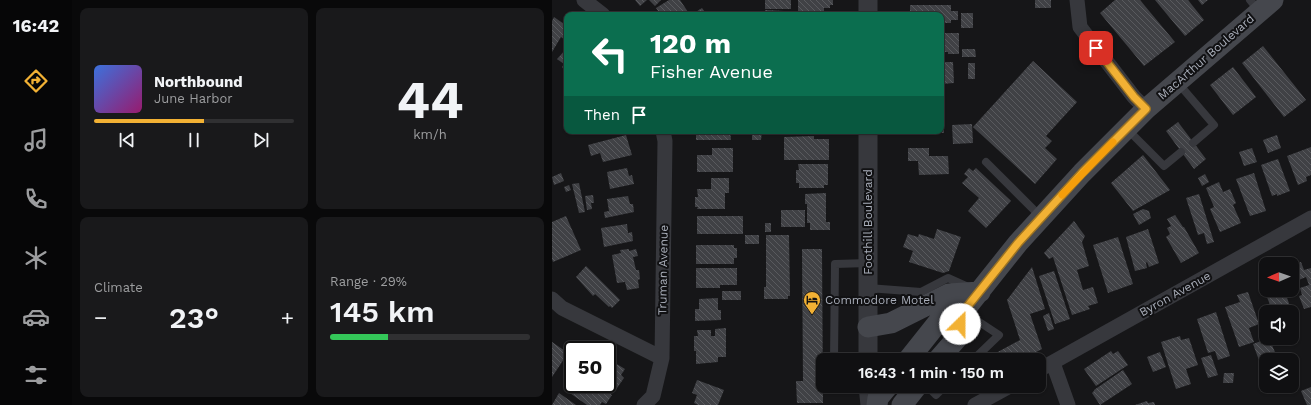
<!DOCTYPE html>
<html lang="en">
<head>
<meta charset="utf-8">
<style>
	:root { --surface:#101012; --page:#19191b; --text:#f1f3f6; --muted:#9c9d9f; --line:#303032; --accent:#f2b134 }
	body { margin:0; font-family:"Work Sans",sans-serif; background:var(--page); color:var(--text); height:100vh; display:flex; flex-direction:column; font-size:15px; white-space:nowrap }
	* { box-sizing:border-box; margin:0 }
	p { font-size:13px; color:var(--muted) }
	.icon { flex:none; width:22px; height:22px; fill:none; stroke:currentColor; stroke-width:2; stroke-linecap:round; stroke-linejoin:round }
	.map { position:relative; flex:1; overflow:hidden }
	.sheet { display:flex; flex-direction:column; gap:8px; padding:8px; background:#09090a; width:480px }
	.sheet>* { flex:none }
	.top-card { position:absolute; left:12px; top:12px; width:380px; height:122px; border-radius:8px; box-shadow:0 1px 3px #0004,0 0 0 1px var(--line); background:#0b6e4f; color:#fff; overflow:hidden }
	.needle { width:26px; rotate:268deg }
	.controls { position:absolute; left:707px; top:257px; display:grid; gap:8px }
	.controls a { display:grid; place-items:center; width:40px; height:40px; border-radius:8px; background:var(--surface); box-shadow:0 1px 3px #0004,0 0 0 1px var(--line); font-size:20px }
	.speed { position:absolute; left:12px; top:341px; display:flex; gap:8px; font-size:20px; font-weight:700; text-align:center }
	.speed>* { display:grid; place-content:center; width:52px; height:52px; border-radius:50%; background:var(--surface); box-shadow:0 1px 3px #0004,0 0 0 1px var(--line); line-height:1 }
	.speed .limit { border:2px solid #111; border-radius:6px; background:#fff; color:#111 }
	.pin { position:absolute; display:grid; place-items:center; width:34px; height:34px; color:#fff; margin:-17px; border-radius:8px; box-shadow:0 2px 6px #0006 }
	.me { position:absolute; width:44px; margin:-22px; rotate:23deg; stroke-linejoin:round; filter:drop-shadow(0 0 3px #0008) }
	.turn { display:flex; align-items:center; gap:14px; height:84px; padding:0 20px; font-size:18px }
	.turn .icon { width:52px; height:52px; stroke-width:2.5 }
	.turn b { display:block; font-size:28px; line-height:34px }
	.then { display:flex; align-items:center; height:38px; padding:0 20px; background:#0003; gap:8px; font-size:15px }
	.big { font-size:30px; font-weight:600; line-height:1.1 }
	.sheet .widget { flex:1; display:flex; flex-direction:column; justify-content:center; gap:6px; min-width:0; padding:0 14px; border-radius:8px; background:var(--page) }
	.sheet .dial { align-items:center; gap:0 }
	.dial b { font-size:52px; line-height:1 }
	.song { display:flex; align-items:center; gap:12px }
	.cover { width:48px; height:48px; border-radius:6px; background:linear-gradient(135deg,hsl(220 70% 55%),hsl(320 70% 35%)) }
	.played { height:4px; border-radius:2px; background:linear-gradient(90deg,var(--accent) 55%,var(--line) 55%) }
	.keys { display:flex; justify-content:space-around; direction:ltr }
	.heat { display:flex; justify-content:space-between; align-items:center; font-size:22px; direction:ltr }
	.charge { height:6px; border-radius:3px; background:linear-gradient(90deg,#34c759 29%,var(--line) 0) }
	.sheet .tiles { flex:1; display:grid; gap:8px; grid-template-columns:repeat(2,1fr) }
	.trip { position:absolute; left:264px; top:353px; width:230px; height:40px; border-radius:8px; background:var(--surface); box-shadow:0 1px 3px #0004,0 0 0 1px var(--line); font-weight:600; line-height:40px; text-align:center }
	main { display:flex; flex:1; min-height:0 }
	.tabs { display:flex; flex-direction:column; width:72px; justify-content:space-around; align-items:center; background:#060607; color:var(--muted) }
	.tabs .icon { width:28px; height:28px }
	.tabs .selected { color:var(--accent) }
	.tabs b { font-size:18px; color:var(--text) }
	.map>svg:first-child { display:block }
</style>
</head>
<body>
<main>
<nav class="tabs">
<b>16:42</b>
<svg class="icon selected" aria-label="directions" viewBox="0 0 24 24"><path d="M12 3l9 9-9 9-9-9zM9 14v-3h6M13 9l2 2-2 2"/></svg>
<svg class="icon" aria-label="music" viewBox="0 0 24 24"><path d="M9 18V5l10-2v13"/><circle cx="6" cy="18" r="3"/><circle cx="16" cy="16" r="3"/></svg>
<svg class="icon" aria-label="phone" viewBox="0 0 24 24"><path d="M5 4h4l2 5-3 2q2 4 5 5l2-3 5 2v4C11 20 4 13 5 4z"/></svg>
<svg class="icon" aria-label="climate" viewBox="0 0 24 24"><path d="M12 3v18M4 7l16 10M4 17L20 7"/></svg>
<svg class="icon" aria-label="car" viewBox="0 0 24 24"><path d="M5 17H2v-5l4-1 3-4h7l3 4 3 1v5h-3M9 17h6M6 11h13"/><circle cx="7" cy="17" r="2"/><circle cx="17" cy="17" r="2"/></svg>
<svg class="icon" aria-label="filters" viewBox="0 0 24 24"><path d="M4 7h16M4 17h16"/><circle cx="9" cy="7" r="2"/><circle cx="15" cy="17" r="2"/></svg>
</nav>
<section class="sheet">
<div class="tiles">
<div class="widget">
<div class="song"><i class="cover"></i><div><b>Northbound</b><p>June Harbor</p></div></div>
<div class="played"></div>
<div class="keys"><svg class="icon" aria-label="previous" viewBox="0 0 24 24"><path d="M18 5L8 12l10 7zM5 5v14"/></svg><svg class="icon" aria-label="pause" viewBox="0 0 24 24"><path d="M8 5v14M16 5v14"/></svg><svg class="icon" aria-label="next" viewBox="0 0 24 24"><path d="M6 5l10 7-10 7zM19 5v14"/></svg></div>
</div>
<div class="widget dial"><b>44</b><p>km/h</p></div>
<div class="widget"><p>Climate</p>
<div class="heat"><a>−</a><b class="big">23°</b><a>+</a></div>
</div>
<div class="widget"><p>Range · 29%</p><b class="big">145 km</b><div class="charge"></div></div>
</div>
</section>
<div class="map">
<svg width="759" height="405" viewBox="0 0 759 405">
	<defs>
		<pattern id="building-back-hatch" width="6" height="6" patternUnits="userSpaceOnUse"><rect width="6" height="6" fill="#404145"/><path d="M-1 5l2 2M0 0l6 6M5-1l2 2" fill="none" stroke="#595a5e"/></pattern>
	</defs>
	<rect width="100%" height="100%" fill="#161618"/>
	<!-- building -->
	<path fill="url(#building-back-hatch)" d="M83,0H95L88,6Z
		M97,0H109L103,6Z
		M117,0H128L136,12L132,15H109L104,8Z
		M213,0H239V9H213Z
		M246,0H281V5H278V8H272V12H246Z
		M483,0H499V8H483Z
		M563,0H588L623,42L592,66L548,13Z
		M603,0H636L652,20L633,36Z
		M646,0H656L650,5Z
		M358,5H399V11H406V20H399V23H389V15H358Z
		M150,8L155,15H139Z
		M213,10L232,11V13L243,12V15H213Z
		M409,13H421V28H409Z
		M2,17L15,26V36L13,40L9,37L0,52V21Z
		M389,33H407V54H396V52H389Z
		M711,46L754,100L732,117L690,63Z
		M15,48V69L13,71L10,67L12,64L5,59Z
		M410,49H423L424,57H410Z
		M481,61L525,102L494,136L500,141L493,148L505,159L483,184L421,127Z
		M389,62H401L402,83L389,84Z
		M416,63H423V79H416Z
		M681,67L704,97L681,115L658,85Z
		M389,90H392V104H389Z
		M392,121V133H359V131H389V122Z
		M626,122L654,159L642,169L614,131Z
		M420,124L421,143L401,144L400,125Z
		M144,131H178L179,140H144Z
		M200,131H210L209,140H200Z
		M74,135L80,155L51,162L48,153L39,156L36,145Z
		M725,135L729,148L716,153L711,140Z
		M262,136V139H277V160H232V137Z
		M759,147V175L754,177L755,181L746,185L735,156Z
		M160,148H181V172H145V155H160Z
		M356,148H377V156H396L397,174L367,175L366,161H356Z
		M700,148L705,162L692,166L687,152Z
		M591,155L618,190L581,211L559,183Z
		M726,159L738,191L725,196V194L720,196L709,165Z
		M246,164H276V185H272V188H247V183H244V170H247Z
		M75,168L77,176L80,175L82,184L58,189L55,172Z
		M417,168L421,171L424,168L459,201L434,228L416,211L427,198L410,183L416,177L412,174Z
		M9,173L12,181L2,185L0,177Z
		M702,173L714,211L698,216L684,179Z
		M653,174L657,182L650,186L646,178Z
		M159,178H177V193H173V209H145L146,207H143V197H146L145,189H159Z
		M667,182L671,192L678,189L684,203L681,205L689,223L668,232L658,209L662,207L654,188Z
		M27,183L33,212L27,213L20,184Z
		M17,185L19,190L14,192L12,187Z
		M274,193V222H278V230H258V223H255V204H253V194Z
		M647,194L662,242L655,244L652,233L646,235L634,198Z
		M41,195L42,203H39L40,209L35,210L33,196Z
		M76,196L78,204H81L82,212L53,218L52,212L57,211L55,199Z
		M591,209L597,211L599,218L587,225L581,214Z
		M229,210H253V227H229Z
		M623,215L631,227H632L647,253L629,263L614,237L618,234L615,228L619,226L615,219Z
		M14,216L29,250L1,262L0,259V222Z
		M145,216H191V234H145Z
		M522,221L533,236L530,242L537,266L525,270L531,290L541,287L546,303L536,306L538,309L520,315L501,257L497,259L492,253Z
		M213,223H219V232H213Z
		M75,224L76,233L80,232L81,241L52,247L49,228Z
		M385,229L409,237L397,271L391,273L357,262L361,251L351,247L356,234L366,237L367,234L382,239Z
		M596,229L607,263L597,267L595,262L594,263L595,268L583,271L574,237Z
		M193,235H207V244H193Z
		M214,235H237L238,296H236V299H212V287H214Z
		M566,237L581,284L556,293L541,245Z
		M144,245H182V248H185V258H182V264H144Z
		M77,249V251L84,249L86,256L81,257L84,270H87L88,279L86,280L87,288L75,290L73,282L65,283L60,255L69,253L68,250Z
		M250,249H270L271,403H245L244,381H251Z
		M749,262L752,270L759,268V307L752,309L747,296L750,295L748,288L757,285L754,277L742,282L740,277V265Z
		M34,266L68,300L60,308L58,306L57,307L43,294L41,296L24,277Z
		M480,267L493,309L478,314L490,349L469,360H431L468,340L455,300Z
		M144,268H185V285H168V288H144Z
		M502,271L518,319L503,324L487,276Z
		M714,284V290H738L733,292L740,312H721L710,285Z
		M170,291H189V300H170Z
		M696,292L707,324L697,328L702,342L687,347L673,307L688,302L685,295Z
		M166,298V310H169V320L143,321V309H147V299Z
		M664,312L678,356L666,360L663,351L656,353L645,319Z
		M497,313L502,329L496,331L491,316Z
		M174,328V357H166V362L144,364V351H142V336H146L145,330H159V336H163V329Z
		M628,336L629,340L637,338L646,365L634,369L639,384L624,389L609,342Z
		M717,338L725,357L714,360L708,363L701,344Z
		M0,342L16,353L0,377Z
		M559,351L561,354L566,351L576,365L544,386L532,369Z
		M608,352L614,367L601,372L595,357Z
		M659,355L666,375L656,378L649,358Z
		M55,360L61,364L63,363L73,369L69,375L72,378L63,391L53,384H55Z
		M571,370L580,384L548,405L540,393L542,391V390Z
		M672,373H682L681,383H671Z
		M21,374V384H43L60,395L54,404L50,402L48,405H35L15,391L21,382L17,380Z
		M145,380L172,390L166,405H146L142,403L145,395L140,393Z
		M759,387V405H755L749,391Z
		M7,393L24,405H0Z
		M595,401L596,403L602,402L603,405H583Z"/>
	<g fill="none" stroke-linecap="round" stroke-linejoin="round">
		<!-- service -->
		<path stroke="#37383d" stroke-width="8" d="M698,0L707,11
			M626,83L662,125L641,143
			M575,129L612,166L629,152
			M434,162L489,217
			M316,288L369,292L396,278L416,287
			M412,312L447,335L421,360
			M282,360L283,264L316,263
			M282,386L316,390
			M375,386L384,395L393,386"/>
		<!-- minor -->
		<path stroke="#37383d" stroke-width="15" d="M32,0L51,15
			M525,0L528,27L582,97L594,109
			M0,299L10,308L110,358
			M501,363L516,405
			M487,370L759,218
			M92,405L101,396L110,358L113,141L111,131
			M423,405L458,386"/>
		<!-- tertiary -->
		<path stroke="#37383d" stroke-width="19" d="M316,15V0
			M316,360V131
			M316,386L318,405"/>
		<!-- secondary -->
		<path stroke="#45474d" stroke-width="21" d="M316,327L339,323L397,294L428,292
			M356,360L387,321L411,312
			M386,360L406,337L411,312L466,243L530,173L594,109L721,0
			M325,405L326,398L336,386
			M350,405L365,386"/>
	</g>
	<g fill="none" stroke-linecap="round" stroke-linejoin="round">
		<defs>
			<path id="route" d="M408,324L411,312L466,243L530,173L594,109L582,97L544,48"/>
		</defs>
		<!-- route casing -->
		<use href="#route" stroke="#9d7322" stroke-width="10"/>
		<!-- route -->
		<use href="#route" stroke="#f2b134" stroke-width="7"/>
		<!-- slow -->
		<path stroke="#f59e0b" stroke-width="7" d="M510,195L561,142"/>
	</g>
	<!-- icons -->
	<defs>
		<symbol id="hotel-pin" viewBox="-11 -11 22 30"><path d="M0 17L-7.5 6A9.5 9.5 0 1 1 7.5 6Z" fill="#f2b134" stroke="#111113"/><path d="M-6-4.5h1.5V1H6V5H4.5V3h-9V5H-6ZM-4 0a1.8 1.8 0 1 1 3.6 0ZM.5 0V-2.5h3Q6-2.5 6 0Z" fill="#111"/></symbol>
	</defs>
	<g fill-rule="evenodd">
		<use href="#hotel-pin" x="250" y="290" width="20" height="27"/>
	</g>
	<g text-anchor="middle" stroke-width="4" stroke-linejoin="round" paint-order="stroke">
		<!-- street labels -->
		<g font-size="12" fill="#a8adb8" stroke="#111113">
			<text transform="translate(654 57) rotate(-41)" y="4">MacArthur Boulevard</text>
			<text transform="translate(316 222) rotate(-90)" y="4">Foothill Boulevard</text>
			<text transform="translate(111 270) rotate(-89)" y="4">Truman Avenue</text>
			<text transform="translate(623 294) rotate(-29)" y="4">Byron Avenue</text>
		</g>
		<!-- poi labels -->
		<g font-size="12" fill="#a8adb8" stroke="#111113" text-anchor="start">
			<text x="273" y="304">Commodore Motel</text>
		</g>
	</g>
</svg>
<div class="controls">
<a><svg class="needle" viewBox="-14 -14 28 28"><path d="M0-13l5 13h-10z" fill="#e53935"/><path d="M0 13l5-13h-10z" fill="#9c9d9f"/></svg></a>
<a><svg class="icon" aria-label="sound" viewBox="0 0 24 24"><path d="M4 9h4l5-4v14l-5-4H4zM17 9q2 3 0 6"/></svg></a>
<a><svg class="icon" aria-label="layers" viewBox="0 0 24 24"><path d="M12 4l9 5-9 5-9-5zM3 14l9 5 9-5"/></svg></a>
</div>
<div class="speed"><div class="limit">50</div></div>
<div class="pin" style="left:544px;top:48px;background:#d93025"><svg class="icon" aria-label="arrive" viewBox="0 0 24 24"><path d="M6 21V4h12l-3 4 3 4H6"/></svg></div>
<svg class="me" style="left:408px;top:324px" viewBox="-20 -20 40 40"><circle r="19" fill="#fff"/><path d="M0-13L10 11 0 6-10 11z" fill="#f2b134"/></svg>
<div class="trip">16:43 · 1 min · 150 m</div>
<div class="top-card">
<div class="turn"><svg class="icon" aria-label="left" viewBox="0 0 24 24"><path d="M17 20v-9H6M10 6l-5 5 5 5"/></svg><div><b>120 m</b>Fisher Avenue</div></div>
<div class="then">Then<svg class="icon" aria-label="arrive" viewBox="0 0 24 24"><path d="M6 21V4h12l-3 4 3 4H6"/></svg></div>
</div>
</div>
</main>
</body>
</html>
